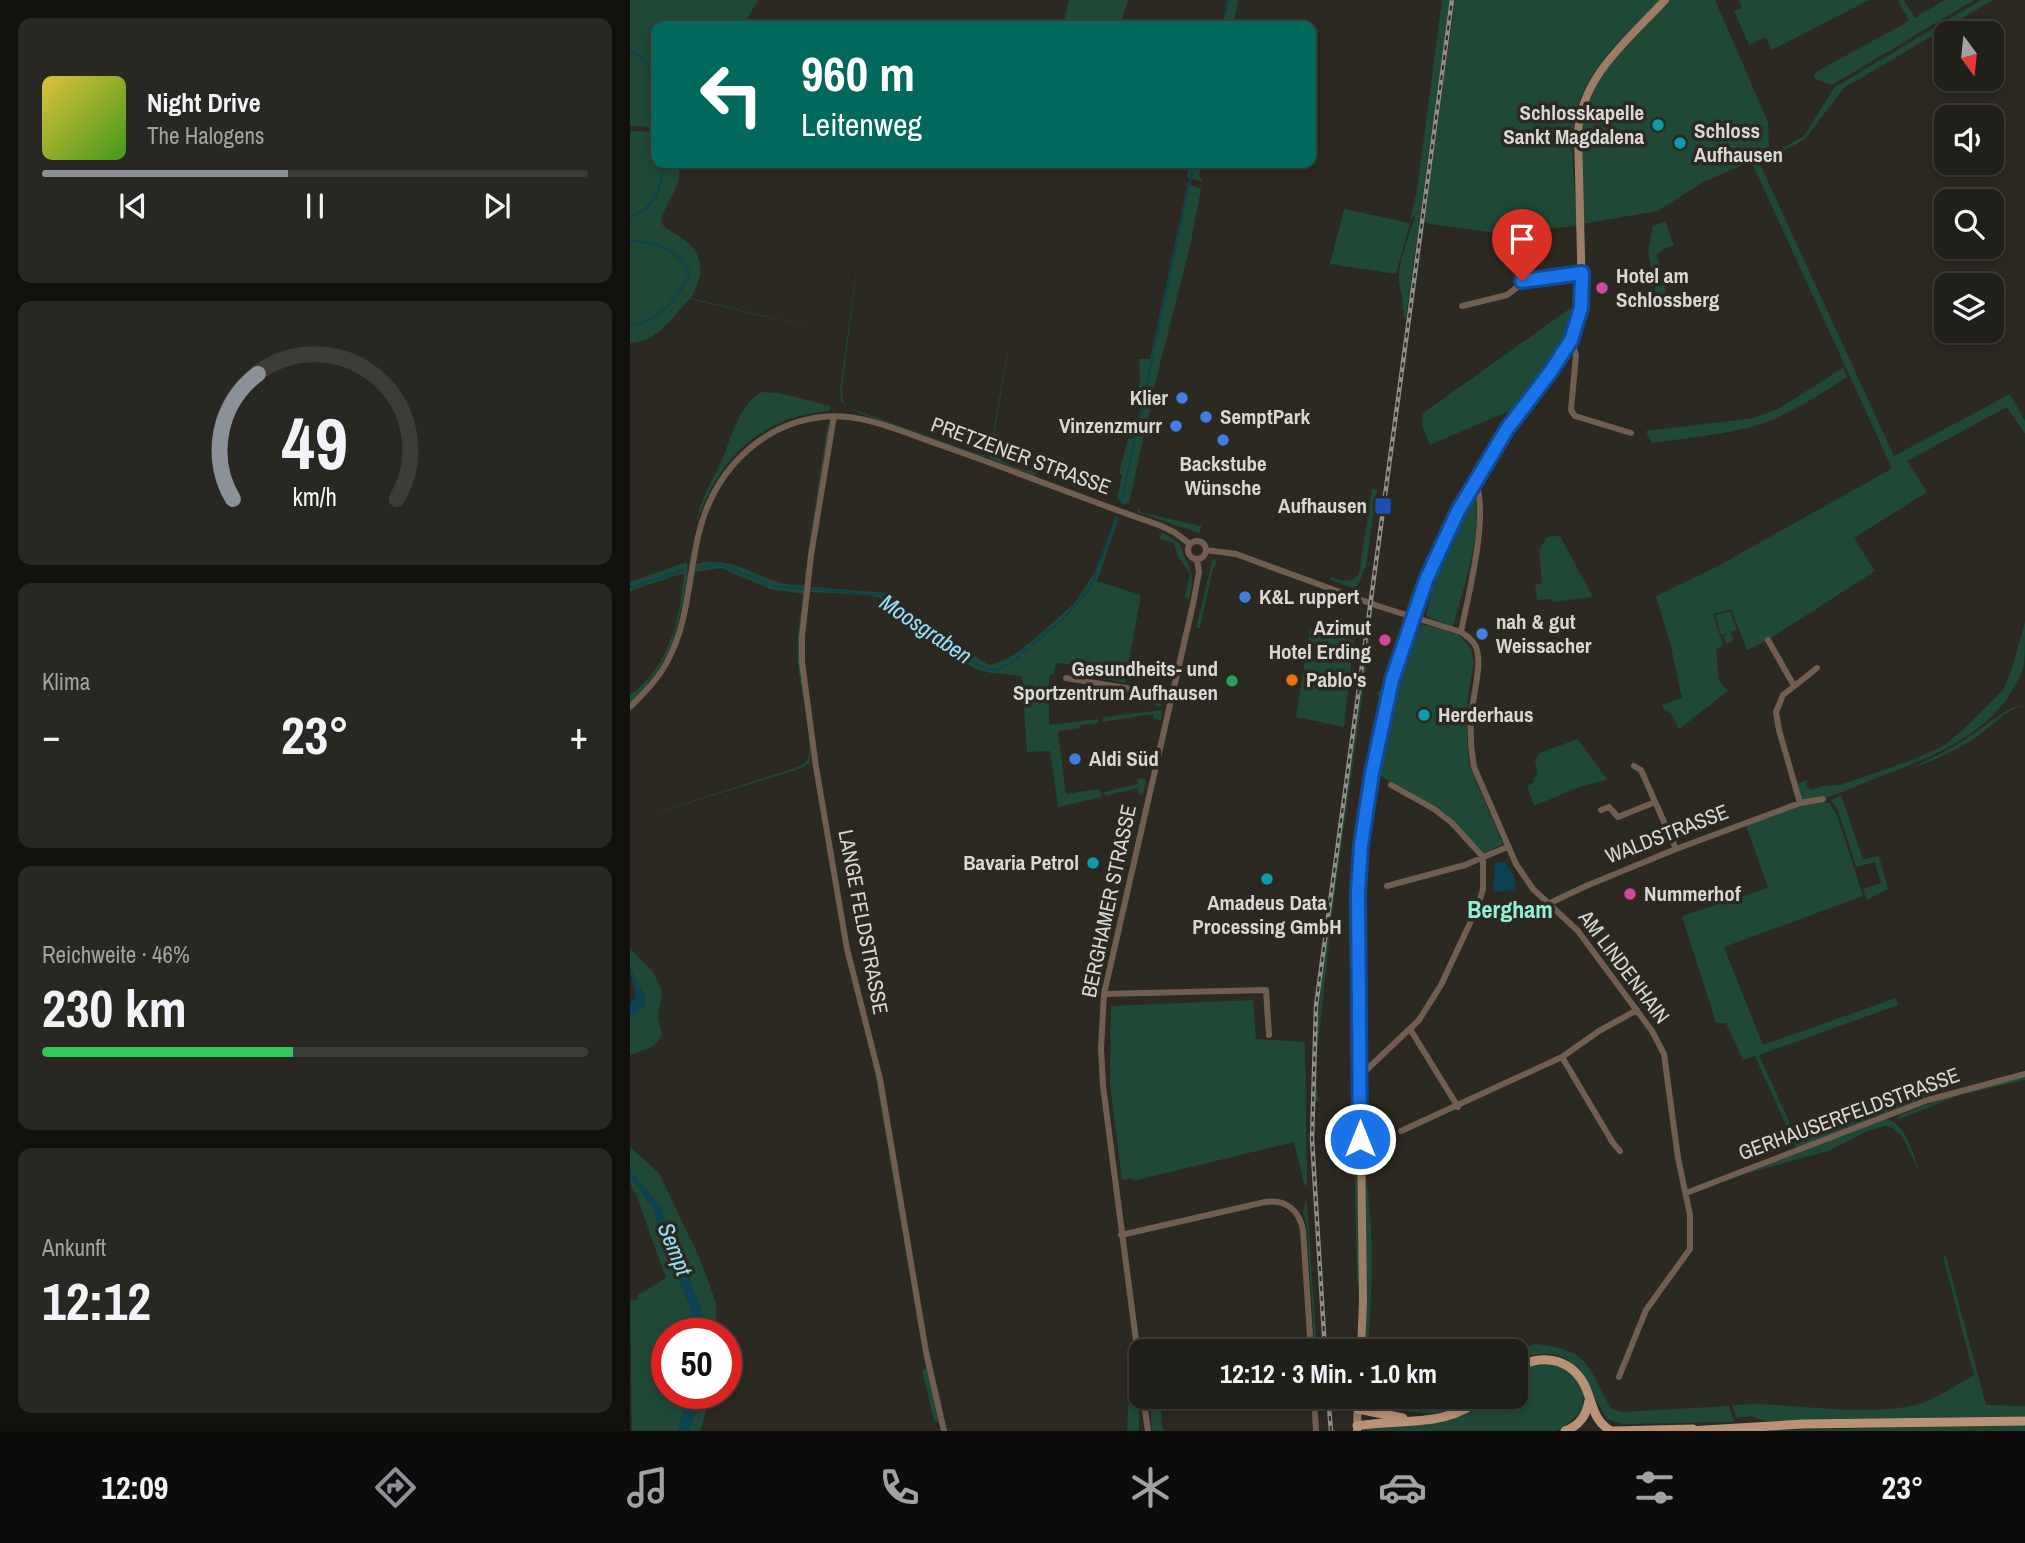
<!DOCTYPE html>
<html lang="de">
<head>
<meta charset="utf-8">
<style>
	:root { --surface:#201f19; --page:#282722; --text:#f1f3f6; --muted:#a2a2a2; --line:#3d3d38; --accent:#8c9099 }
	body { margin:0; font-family:"Archivo Narrow",sans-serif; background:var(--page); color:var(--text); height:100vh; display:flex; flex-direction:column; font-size:26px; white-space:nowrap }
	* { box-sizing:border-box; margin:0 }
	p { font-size:23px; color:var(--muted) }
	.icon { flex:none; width:38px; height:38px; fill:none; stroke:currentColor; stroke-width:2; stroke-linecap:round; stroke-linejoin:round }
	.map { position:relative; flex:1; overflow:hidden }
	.details { display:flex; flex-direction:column; gap:18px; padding:18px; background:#12110e; width:630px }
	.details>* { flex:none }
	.banner { position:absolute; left:21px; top:21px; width:665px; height:147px; border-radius:14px; box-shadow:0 4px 10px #0003,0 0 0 2px var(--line); background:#00695c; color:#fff; overflow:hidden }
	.needle { width:46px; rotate:165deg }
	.buttons { position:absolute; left:1304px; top:21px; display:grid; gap:14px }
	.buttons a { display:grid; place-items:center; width:70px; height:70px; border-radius:14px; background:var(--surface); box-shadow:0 4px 10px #0003,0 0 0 2px var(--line); font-size:35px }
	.speed { position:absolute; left:21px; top:1318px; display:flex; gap:14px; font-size:35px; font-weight:700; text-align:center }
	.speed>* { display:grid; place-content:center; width:91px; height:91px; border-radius:50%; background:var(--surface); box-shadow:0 4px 10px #0003,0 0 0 2px var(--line); line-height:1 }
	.speed .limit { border:10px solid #d22; background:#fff; color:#111 }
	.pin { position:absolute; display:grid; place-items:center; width:60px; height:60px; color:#fff; margin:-72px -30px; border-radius:50% 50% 50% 0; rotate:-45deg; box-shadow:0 0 7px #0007 }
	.pin .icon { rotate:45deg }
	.me { position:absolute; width:77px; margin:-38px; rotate:0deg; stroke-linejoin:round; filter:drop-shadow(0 0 5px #0008) }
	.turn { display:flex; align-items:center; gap:24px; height:147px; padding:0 35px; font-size:32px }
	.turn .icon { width:91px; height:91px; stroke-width:2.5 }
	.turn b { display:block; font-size:49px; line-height:60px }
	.big { font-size:52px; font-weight:700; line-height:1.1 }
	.details .widget { flex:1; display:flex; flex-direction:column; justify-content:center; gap:10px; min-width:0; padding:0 24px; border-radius:14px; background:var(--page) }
	.details .dial { align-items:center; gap:0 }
	.dial svg { height:182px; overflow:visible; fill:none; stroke:var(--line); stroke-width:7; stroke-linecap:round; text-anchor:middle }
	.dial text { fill:var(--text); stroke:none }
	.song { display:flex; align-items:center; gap:21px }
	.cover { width:84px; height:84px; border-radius:10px; background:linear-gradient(135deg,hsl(50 70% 55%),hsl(100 70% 35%)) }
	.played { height:7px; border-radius:4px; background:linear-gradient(90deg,var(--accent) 45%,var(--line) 45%) }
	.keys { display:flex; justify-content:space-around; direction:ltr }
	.heat { display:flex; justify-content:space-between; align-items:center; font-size:38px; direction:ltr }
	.charge { height:10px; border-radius:5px; background:linear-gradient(90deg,#34c759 46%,var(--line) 0) }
	.trip { position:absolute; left:499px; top:1339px; width:399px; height:70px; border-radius:14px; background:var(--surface); box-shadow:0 4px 10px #0003,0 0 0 2px var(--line); font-weight:700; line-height:70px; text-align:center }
	.tabs { display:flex; height:112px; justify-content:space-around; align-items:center; background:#0d0c0a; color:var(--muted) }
	.tabs .icon { width:49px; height:49px }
	.tabs .active { color:var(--accent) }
	.tabs b { font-size:32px; color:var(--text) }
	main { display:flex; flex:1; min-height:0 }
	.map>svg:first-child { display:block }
</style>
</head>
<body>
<main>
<section class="details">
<div class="widget">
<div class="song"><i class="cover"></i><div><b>Night Drive</b><p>The Halogens</p></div></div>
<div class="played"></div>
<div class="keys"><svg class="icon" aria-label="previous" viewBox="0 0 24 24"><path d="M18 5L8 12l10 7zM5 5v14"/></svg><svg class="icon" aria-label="pause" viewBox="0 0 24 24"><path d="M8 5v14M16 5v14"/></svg><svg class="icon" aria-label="next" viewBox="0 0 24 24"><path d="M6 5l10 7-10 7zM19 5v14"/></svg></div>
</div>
<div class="widget dial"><svg viewBox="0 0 100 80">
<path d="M14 69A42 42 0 1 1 86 69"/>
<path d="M14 69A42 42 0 0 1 25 14" stroke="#8c9099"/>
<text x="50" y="56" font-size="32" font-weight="700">49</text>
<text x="50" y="72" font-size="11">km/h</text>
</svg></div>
<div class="widget"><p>Klima</p>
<div class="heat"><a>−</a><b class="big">23°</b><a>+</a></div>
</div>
<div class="widget"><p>Reichweite · 46%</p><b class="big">230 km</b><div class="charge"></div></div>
<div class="widget"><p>Ankunft</p><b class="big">12:12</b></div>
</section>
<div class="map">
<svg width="1395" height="1431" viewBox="0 0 1395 1431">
	<rect width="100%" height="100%" fill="#2b2921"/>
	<!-- green -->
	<path fill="#1f4936" d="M0,0H128L113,26H26V127L0,126Z
		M439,0H498L490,26H433Z
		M598,0H608L603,26H592Z
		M812,0H820L776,317L773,318C775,300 768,289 769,274C771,254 780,232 786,214L780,220L787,190Z
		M825,0H1031C997,33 951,72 944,123C940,156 946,193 947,226L865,233L794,223Z
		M1040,0H1085L1138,122L1139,146L1135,153L1118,163L1075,181L1028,211L952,224V116L976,66Z
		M1109,0H1239L1142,50L1136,37L1119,45L1104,11L1112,8Z
		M1268,0H1274L1285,18L1314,0H1344L1202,85L1183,78L1186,72L1279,21Z
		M1351,0H1363L1214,88L1175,139L1130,164L1264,456L1380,394L1395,421V434L1377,407L1277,461L1297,492L1224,538L1245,571L1138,640L1117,650L1101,609L1083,614L1093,645L1086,650L1089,681L1098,691L1049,729L1041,713L1034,710L1032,705L1052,698L1041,647L1026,596L1088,566L1261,469L1260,464L1123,165L1174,136L1204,88Z
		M0,131L26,132V163H49C53,189 35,199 31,223C36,229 42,232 49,236C75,252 75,273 61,298L213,335L60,299C42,316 29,342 0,343Z
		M560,163H572L569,175L573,182L557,177Z
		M558,184L571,189L561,242L527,376L499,503L493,504L487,498L492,475L489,473L498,439L504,438L511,409L506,403L510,380L509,359H520Z
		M714,209L780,223L766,274L700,264Z
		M1035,221L1044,246L1033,249L1027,255L1037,297L1028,302L1018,251L1023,226Z
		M230,243L212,389L213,401L220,408L347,454L354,455L358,445L354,458L229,413L211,402L210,391Z
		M948,303L943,324L927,356L888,407L800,445L792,425L793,413Z
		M384,315L362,448C369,466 395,472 412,471L403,475L360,459L359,456Z
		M1213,368L1217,377C1189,395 1158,416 1125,426C1092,435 1056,438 1022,443L1016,431L1124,418L1148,409Z
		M132,392L149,393L201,406L199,411C129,416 88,461 66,523C70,500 81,483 91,462C101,440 109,403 132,392Z
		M198,422L199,427L175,568L177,575C174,601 168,627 169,653C170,680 186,740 179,763L172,768L0,821L165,768C173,765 178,762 179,753C183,731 170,690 168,665C166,641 170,618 173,594L140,589L91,568L65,572L66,564C111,553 132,588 175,585V568Z
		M742,489H747L736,566L726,589L700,580L701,577C713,581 720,584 729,574Z
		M845,491C852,538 835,582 823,627L796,616L804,581Z
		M509,507L510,512L570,526L573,521L569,533L507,512Z
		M486,516L489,517L467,581L511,595L495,683L455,675L444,665L426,663L424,673L419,677V725L468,719V723L450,725V728L428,731L436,794L469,789L472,797L428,807L420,751L397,752L392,676L361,673L345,669L289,630L265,606L255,599L237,595L180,592L181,587L257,593L305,632L359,665L373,661L390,651L444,604L465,572Z
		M532,532L550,544C557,571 567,566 559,599L555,598L560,573L548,557L544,543L530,539Z
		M930,536L963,597L923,602L920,599L907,600L905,585L912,583L909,550L917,537Z
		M583,558L587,562L583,568L570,628H566Z
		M57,562C59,575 55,588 53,601C43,649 35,667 0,703V695C39,666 50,621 54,573L0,591V582Z
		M740,609L743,610C729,737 706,862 694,990C691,1021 682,1072 689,1101L684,1102L687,1030L693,963Z
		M1100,611L1107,630L1100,632L1104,640L1097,644L1093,637L1098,633L1091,635L1085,615Z
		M1395,622C1395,635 1395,653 1394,665C1373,730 1307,755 1249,777C1224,786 1199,801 1172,800L1168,784L1177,780V787L1182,790L1192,786L1210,785L1280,761L1313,746L1333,730L1373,690L1381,672Z
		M792,624L828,634L841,648L844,663L838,695L837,740L840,767L873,844L854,853L815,814L749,775C751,739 773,653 792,624Z
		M680,629L724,640L714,727L666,717Z
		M474,688L525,697L532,706H525L524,700L473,690Z
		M750,691L755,694C742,749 731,807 726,863C719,938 725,1014 726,1089L724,1092C723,1013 716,933 724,855C729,802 739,749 750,696L747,695V692Z
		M1395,705C1376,709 1362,727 1345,738C1323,752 1302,762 1278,769C1297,761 1315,752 1333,741C1350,731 1377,705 1395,705Z
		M532,710L531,720L524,719L523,714L472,722L474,717Z
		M948,739L977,780L952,786L904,806L897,785L904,783L903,778L908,775L905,761L909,753Z
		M512,778L516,780L513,795L509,794L507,788L475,796L474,792L508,784L507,779Z
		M1211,795L1233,859L1249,856L1258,889L1237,900L1233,889L1251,883L1245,862L1227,867L1225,863L1208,810L1201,800Z
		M1190,801L1199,803L1207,815L1233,896L1094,947L1133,1045L1266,998L1268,1005L1129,1055L1168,1141L1293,1096L1294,1087L1295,1099L1166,1148L1125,1056L1113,1060L1096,1023H1086L1052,916L1138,888L1116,825L1170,805Z
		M0,948L23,972L28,982L32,992L28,1016L32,1035L24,1046L0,1055V1015C9,1013 14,1008 16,999L0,968Z
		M623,1000L626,1039L675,1042L677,1186L674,1184L664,1142L503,1181L502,1178L492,1180L480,1084L481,1006Z
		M243,1062L250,1090L309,1423L304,1421L292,1370L296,1368Z
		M1395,1076V1080L1330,1095L1267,1120L1270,1115L1317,1097Z
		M719,1095L726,1097L730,1281L727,1282L723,1100Z
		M1257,1119C1276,1125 1284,1154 1289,1171L1272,1136L1263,1128L1255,1126L1237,1131L1201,1150L1118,1173L1080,1186Z
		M0,1147L29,1173L70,1259L86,1303V1333H72L71,1309L30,1206L0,1171Z
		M735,1171C745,1230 742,1291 738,1351H736Z
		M0,1179L8,1186L25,1212L31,1240L60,1306L64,1333L37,1334V1393H59L48,1431H2L0,1300H8V1295L36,1278C26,1251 17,1225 8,1199C5,1191 0,1187 0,1179Z
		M676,1198L678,1219L687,1351H685L677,1226L673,1212Z
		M1316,1256L1356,1405L1395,1406V1416L1134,1421L1121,1416L1107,1418L1102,1405C1163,1401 1226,1418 1286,1405C1300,1402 1330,1383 1344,1375L1313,1257Z
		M501,1342L509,1403V1431H497L500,1372L504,1370L500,1343Z
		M906,1344C965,1351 955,1367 982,1409L991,1412L1099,1406L1104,1422L993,1424L977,1419C951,1378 947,1338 886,1360L884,1351Z
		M918,1363C925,1366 933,1367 939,1372C967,1392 952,1420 925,1431H737V1427L797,1424L826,1418L858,1397L886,1396V1372L904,1364Z
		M68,1393H82L70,1431H59L67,1407Z
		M519,1397H529L532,1417L531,1421L534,1431H522Z
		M821,1397H844C819,1417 797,1415 767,1409L764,1402H805Z
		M1395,1424V1431H1113Z"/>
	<!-- water -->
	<path fill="#0c4353" d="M874,862C882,870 887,879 884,890L865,892L863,889L865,863Z
		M0,968L16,999C14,1008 9,1013 0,1015V1003L6,997C6,987 0,979 0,968Z
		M0,1171L30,1206L71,1309L72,1333H64L60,1306L31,1240L25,1212L8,1186L0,1179Z
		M59,1393H68L67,1407L59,1431H48Z"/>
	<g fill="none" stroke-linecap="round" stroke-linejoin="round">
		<!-- stream -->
		<path stroke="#0c4353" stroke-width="2" d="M593,26L598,0
			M0,49L17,63L26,87
			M0,217C27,206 31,190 33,163
			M0,241C27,241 47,249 60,273C52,294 26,325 0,325
			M491,503L564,163
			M71,567L89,564L146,586L174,589
			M0,587L54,570
			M180,589L252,595L265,603L303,635L357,670H366L381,663L437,615L460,589L487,518"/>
		<!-- minor -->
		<path stroke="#725e50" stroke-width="6" d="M832,306L877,295L898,279L952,273
			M941,340L946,355L941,410L945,416L1001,433
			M204,416L181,555L172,636V662L186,767L217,949L250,1079L296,1352L314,1431
			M558 550a9 9 0 1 1 18 0a9 9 0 1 1-18 0Z
			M576,550L606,554L748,606L831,632C837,636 843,640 846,647C853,665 842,698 841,718C840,734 841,750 844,767L886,864L903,889L948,931L1022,1031L1034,1054L1048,1158L1060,1215V1249L1016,1310L989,1377
			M831,632C838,596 860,512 845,481
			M1138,640L1163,684
			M436,678L543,696
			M0,707C15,692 30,677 39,658C62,614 58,559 75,513C94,462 137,423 192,417C231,412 273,432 310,445C383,470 456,500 529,525L544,532L560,544
			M1004,766L1011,770L1046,849
			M1170,803L1193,799
			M971,810L979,807L988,817L1025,802
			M757,886L835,865L877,847
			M920,903L956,886L1046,849L1170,803L1149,730L1146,712L1153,695L1187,668
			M474,994L636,990L639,1035
			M780,1029L828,1107
			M932,1057L983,1143L990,1151
			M730,1076L789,1020L811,985L848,906L853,889V857L822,823L804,809L761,785
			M771,1131L932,1057L969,1031L1007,1010
			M1056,1193L1298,1100L1395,1074
			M491,1235L635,1202C656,1199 669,1210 673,1230L681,1351
			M511,1379L473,1086L471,1048L474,994L563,604L569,572L567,560
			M513,1396L518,1431
			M684,1396L686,1431"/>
		<!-- secondary -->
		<path stroke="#9b7c65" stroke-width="8" d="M731,1351L733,1300L728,893C738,757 768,621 833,501C847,476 862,451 878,428C907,386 947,350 952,296L948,133C951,76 999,39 1035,0
			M727,1431L728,1396"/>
		<!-- primary -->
		<path stroke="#ba9275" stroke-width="9" d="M886,1368C910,1354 939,1357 954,1384C963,1402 962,1420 981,1431
			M728,1409L773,1418
			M727,1426C769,1418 819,1429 853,1396
			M935,1431C950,1425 956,1416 959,1401
			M984,1431L1063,1429
			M1058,1431L1173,1424L1395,1421"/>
		<defs>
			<path id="rail" d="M695,1351L682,1139L686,1006L822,0
				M698,1396L701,1431"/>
		</defs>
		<!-- rail casing -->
		<use href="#rail" stroke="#908e88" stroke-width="4.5"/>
		<!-- rail -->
		<use href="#rail" stroke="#2b2921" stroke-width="2" stroke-dasharray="5" stroke-linecap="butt"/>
	</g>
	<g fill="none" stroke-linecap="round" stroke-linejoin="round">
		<defs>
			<path id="route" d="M730,1139L728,893L731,845L742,773L762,680L796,580L828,511L877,429L921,371L941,340L951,308L952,273L892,281"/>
		</defs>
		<!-- route casing -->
		<use href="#route" stroke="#114b97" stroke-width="18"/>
		<!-- route -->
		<use href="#route" stroke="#1a73e8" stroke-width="12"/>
	</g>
	<!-- markers -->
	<g fill="#0f9aa8" stroke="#2b2921" stroke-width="2.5">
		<circle cx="1028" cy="125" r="7"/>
		<circle cx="1050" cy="143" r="7"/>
		<circle cx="794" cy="715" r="7"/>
		<circle cx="463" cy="863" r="7"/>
		<circle cx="637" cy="879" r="7"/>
	</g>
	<g fill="#d1479c" stroke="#2b2921" stroke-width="2.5">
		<circle cx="972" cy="288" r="7"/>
		<circle cx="755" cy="640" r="7"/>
		<circle cx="1000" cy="894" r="7"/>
	</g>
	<g fill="#3f7fe0" stroke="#2b2921" stroke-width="2.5">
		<circle cx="552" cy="398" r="7"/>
		<circle cx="576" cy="417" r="7"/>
		<circle cx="546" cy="426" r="7"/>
		<circle cx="593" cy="440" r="7"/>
		<circle cx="615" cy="597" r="7"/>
		<circle cx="852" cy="634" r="7"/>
		<circle cx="445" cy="759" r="7"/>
	</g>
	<rect fill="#1a4fb4" stroke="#2b2921" stroke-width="2.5" x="744" y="497" width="18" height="18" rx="3.5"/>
	<circle fill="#e8710a" stroke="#2b2921" stroke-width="2.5" cx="662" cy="680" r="7"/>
	<circle fill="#2e9e5b" stroke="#2b2921" stroke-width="2.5" cx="602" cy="681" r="7"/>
	<g text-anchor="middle" stroke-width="7" stroke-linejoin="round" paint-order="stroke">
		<!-- poi labels -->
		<g font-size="21" font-weight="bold" fill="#d9d7d2" stroke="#2b2921" text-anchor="start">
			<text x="1014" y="120" text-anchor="end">Schlosskapelle<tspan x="1014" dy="24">Sankt Magdalena</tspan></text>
			<text x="1064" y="138">Schloss<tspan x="1064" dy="24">Aufhausen</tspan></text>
			<text x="986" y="283">Hotel am<tspan x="986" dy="24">Schlossberg</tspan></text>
			<text x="538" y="405" text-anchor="end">Klier</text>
			<text x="590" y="424">SemptPark</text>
			<text x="532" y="433" text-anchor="end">Vinzenzmurr</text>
			<text x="593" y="471" text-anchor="middle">Backstube<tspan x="593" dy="24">Wünsche</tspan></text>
			<text x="737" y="513" text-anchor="end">Aufhausen</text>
			<text x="629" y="604">K&amp;L ruppert</text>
			<text x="866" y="629">nah &amp; gut<tspan x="866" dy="24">Weissacher</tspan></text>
			<text x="741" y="635" text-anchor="end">Azimut<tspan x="741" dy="24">Hotel Erding</tspan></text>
			<text x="588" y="676" text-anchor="end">Gesundheits- und<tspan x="588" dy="24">Sportzentrum Aufhausen</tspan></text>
			<text x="676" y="687">Pablo's</text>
			<text x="808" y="722">Herderhaus</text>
			<text x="459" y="766">Aldi Süd</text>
			<text x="449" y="870" text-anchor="end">Bavaria Petrol</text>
			<text x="1014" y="901">Nummerhof</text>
			<text x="637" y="910" text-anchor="middle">Amadeus Data<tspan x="637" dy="24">Processing GmbH</tspan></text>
		</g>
		<!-- street labels -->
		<g font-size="21" fill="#d9d7d2" stroke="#2b2921">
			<text transform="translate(391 456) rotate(20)" y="7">PRETZENER STRASSE</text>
			<text transform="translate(1037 834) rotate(-21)" y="7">WALDSTRASSE</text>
			<text transform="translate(479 901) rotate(-78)" y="7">BERGHAMER STRASSE</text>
			<text transform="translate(233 922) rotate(79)" y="7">LANGE FELDSTRASSE</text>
			<text transform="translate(994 967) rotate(53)" y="7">AM LINDENHAIN</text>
			<text transform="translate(1219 1114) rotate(-20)" y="7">GERHAUSERFELDSTRASSE</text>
		</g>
		<!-- water labels -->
		<g font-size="23" font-style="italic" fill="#94e0fb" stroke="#2b2921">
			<text transform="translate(296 629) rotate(34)" y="8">Moosgraben</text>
			<text transform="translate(45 1249) rotate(68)" y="8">Sempt</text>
		</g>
		<!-- quarter labels -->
		<g font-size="24" font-weight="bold" fill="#91f1d5" stroke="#2b2921">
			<text x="880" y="918">Bergham</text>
		</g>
	</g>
</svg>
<div class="buttons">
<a><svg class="needle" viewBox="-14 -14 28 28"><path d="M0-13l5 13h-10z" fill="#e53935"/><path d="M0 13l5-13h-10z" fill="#a2a2a2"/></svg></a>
<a><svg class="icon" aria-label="sound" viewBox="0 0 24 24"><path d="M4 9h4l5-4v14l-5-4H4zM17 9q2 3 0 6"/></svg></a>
<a><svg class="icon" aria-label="search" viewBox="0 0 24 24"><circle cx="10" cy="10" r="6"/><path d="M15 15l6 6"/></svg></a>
<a><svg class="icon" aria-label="layers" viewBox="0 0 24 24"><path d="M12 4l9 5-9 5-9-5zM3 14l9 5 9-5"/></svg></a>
</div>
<div class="speed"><div class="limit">50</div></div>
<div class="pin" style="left:892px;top:281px;background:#d93025"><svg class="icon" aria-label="arrive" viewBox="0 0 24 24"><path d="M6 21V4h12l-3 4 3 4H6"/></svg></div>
<svg class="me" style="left:730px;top:1139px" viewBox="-20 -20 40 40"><circle r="17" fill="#1a73e8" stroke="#fff" stroke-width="3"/><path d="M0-11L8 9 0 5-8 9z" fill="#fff"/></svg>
<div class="trip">12:12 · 3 Min. · 1.0 km</div>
<div class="banner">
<div class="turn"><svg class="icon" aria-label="left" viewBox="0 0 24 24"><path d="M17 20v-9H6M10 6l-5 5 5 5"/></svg><div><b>960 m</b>Leitenweg</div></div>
</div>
</div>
</main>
<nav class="tabs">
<b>12:09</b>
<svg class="icon active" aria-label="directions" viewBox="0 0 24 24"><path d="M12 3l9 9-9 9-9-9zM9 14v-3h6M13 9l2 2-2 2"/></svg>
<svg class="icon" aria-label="music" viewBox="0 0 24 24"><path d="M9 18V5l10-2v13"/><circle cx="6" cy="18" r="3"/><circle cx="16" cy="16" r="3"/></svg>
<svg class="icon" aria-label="phone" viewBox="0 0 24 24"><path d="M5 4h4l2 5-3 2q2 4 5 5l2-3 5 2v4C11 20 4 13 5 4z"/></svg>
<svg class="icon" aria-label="climate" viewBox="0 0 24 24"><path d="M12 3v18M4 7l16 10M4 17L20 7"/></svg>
<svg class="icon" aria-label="car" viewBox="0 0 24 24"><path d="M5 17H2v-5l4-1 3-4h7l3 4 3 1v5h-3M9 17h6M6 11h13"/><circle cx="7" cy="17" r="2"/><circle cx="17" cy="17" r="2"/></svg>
<svg class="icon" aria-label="filters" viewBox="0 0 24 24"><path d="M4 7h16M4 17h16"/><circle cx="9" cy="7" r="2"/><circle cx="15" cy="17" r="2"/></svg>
<b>23°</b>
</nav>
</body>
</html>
